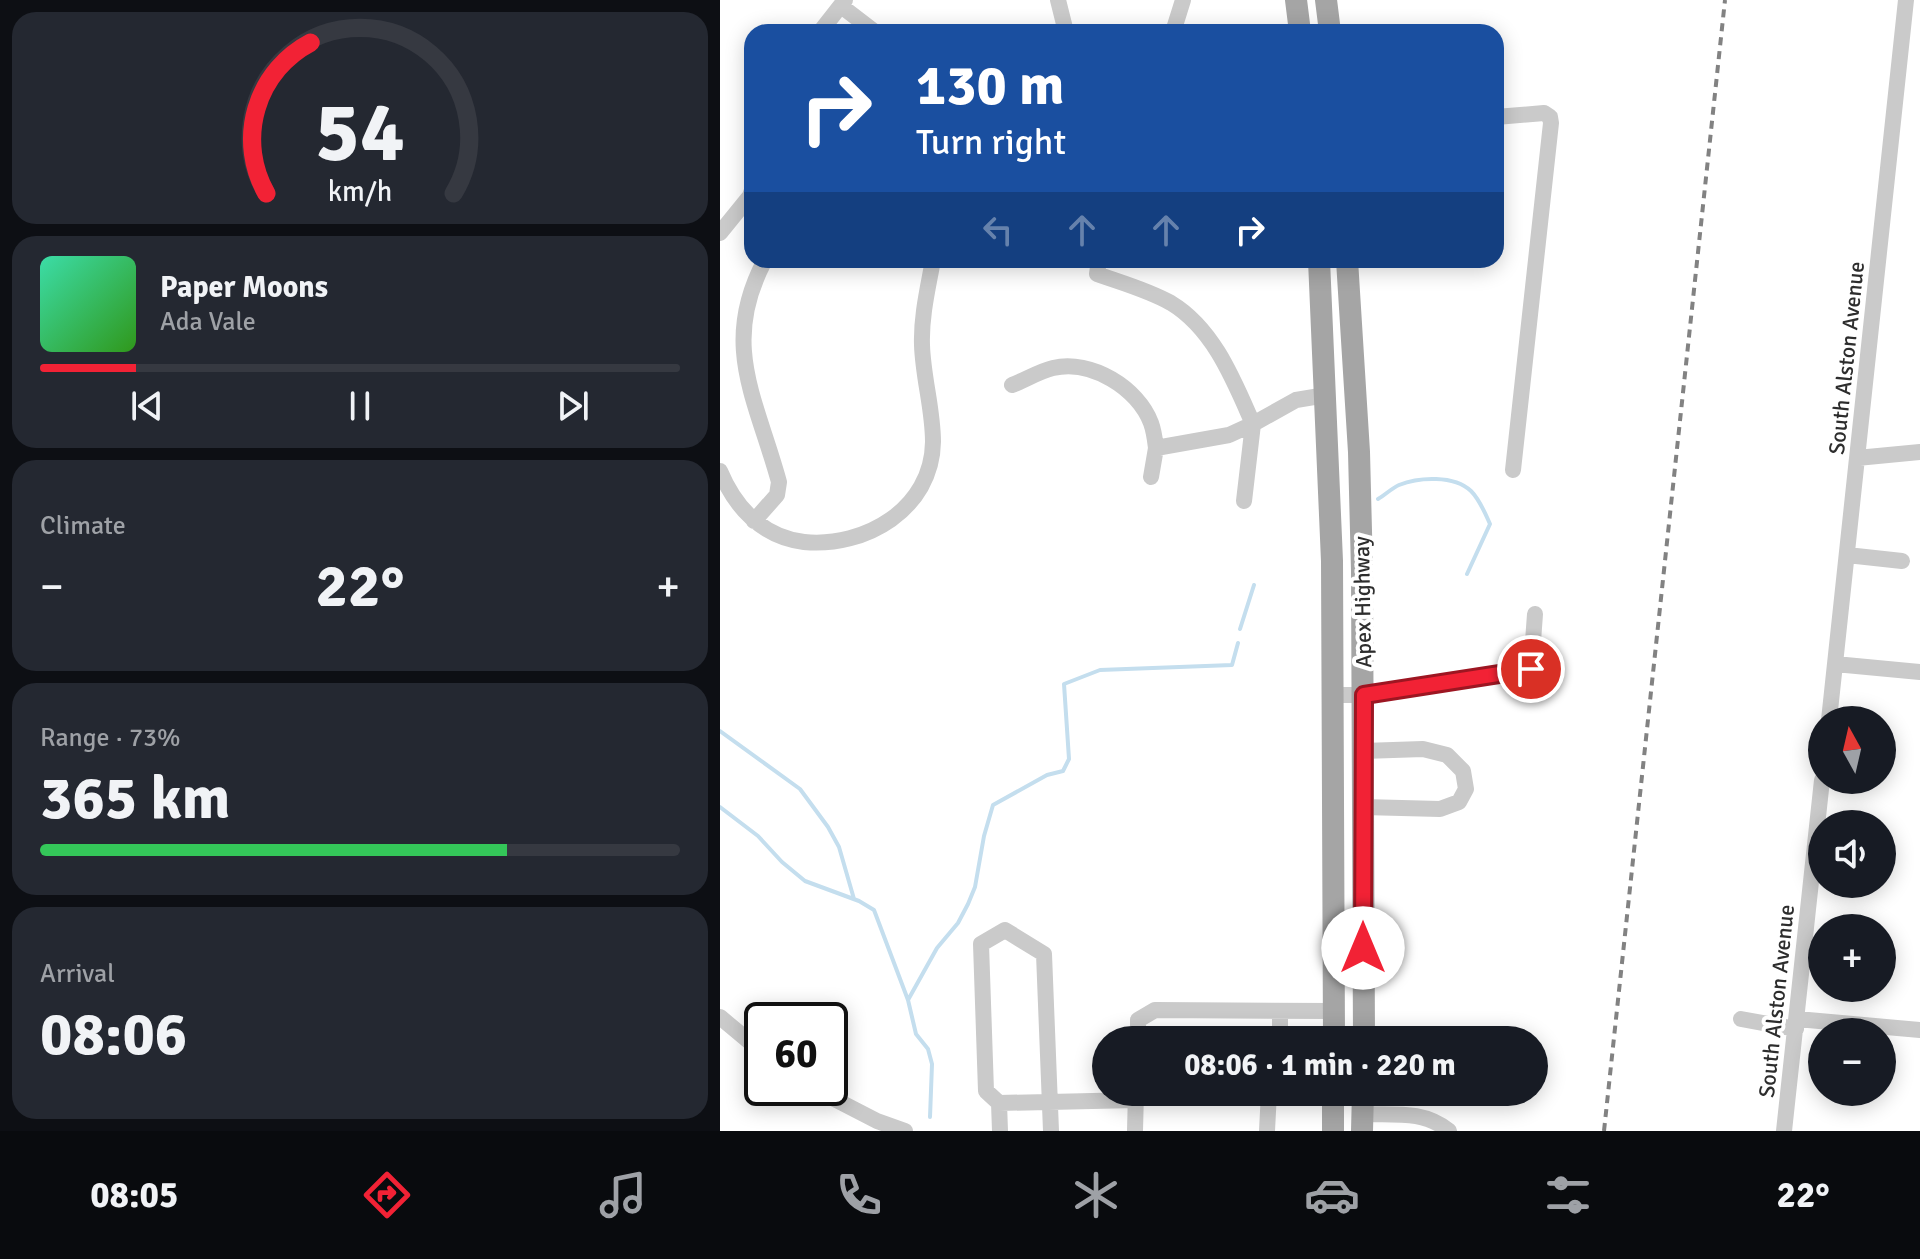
<!DOCTYPE html>
<html lang="en">
<head>
<meta charset="utf-8">
<style>
	:root { --surface:#171b24; --page:#242831; --text:#f1f3f6; --muted:#9ea1a6; --line:#363941; --accent:#f22235 }
	body { margin:0; font-family:Signika,sans-serif; background:var(--page); color:var(--text); height:100vh; display:flex; flex-direction:column; font-size:30px; white-space:nowrap }
	* { box-sizing:border-box; margin:0 }
	p { font-size:26px; color:var(--muted) }
	.icon { flex:none; width:44px; height:44px; fill:none; stroke:currentColor; stroke-width:2; stroke-linecap:round; stroke-linejoin:round }
	.map { position:relative; flex:1; overflow:hidden }
	.drawer { display:flex; flex-direction:column; gap:12px; padding:12px; background:#0d0f14; width:720px }
	.drawer>* { flex:none }
	.top-card { position:absolute; left:24px; top:24px; width:760px; height:244px; border-radius:24px; box-shadow:0 4px 20px #0003; background:#1a4fa0; color:#fff; overflow:hidden }
	.needle { width:52px; rotate:352deg }
	.buttons { position:absolute; left:1088px; top:706px; display:grid; gap:16px }
	.buttons a { display:grid; place-items:center; width:88px; height:88px; border-radius:50%; background:var(--surface); box-shadow:0 4px 20px #0003; font-size:40px }
	.speed { position:absolute; left:24px; top:1002px; display:flex; gap:16px; font-size:40px; font-weight:700; text-align:center }
	.speed>* { display:grid; place-content:center; width:104px; height:104px; border-radius:50%; background:var(--surface); box-shadow:0 4px 20px #0003; line-height:1 }
	.speed .limit { border:4px solid #111; border-radius:12px; background:#fff; color:#111 }
	.pin { position:absolute; display:grid; place-items:center; width:68px; height:68px; color:#fff; margin:-34px; border:4px solid #fff; border-radius:50%; box-shadow:0 2px 8px #0007 }
	.me { position:absolute; width:88px; margin:-44px; rotate:0deg; stroke-linejoin:round; filter:drop-shadow(0 0 6px #0008) }
	.turn { display:flex; align-items:center; gap:28px; height:168px; padding:0 40px; font-size:36px }
	.turn .icon { width:104px; height:104px; stroke-width:2.5 }
	.turn b { display:block; font-size:56px; line-height:68px }
	.lanes { display:flex; align-items:center; height:76px; padding:0 40px; background:#0003; justify-content:center; gap:40px; direction:ltr }
	.lanes .off { opacity:.35 }
	.big { font-size:60px; font-weight:700; line-height:1.1 }
	.drawer .tile { flex:1; display:flex; flex-direction:column; justify-content:center; gap:12px; min-width:0; padding:0 28px; border-radius:24px; background:var(--page) }
	.drawer .dial { align-items:center; gap:0 }
	.dial svg { height:208px; overflow:visible; fill:none; stroke:var(--line); stroke-width:7; stroke-linecap:round; text-anchor:middle }
	.dial text { fill:var(--text); stroke:none }
	.song { display:flex; align-items:center; gap:24px }
	.cover { width:96px; height:96px; border-radius:12px; background:linear-gradient(135deg,hsl(160 70% 55%),hsl(110 70% 35%)) }
	.played { height:8px; border-radius:4px; background:linear-gradient(90deg,var(--accent) 15%,var(--line) 15%) }
	.keys { display:flex; justify-content:space-around; direction:ltr }
	.heat { display:flex; justify-content:space-between; align-items:center; font-size:44px; direction:ltr }
	.charge { height:12px; border-radius:6px; background:linear-gradient(90deg,#34c759 73%,var(--line) 0) }
	.trip { position:absolute; left:372px; top:1026px; width:456px; height:80px; border-radius:40px; background:var(--surface); box-shadow:0 4px 20px #0003; font-weight:700; line-height:80px; text-align:center }
	.dock { display:flex; height:128px; justify-content:space-around; align-items:center; background:#090b0e; color:var(--muted) }
	.dock .icon { width:56px; height:56px }
	.dock .current { color:var(--accent) }
	.dock b { font-size:36px; color:var(--text) }
	main { display:flex; flex:1; min-height:0 }
	.map>svg:first-child { display:block }
</style>
</head>
<body>
<main>
<section class="drawer">
<div class="tile dial"><svg viewBox="0 0 100 80">
<path d="M14 69A42 42 0 1 1 86 69"/>
<path d="M14 69A42 42 0 0 1 31 11" stroke="#f22235"/>
<text x="50" y="56" font-size="32" font-weight="700">54</text>
<text x="50" y="72" font-size="11">km/h</text>
</svg></div>
<div class="tile">
<div class="song"><i class="cover"></i><div><b>Paper Moons</b><p>Ada Vale</p></div></div>
<div class="played"></div>
<div class="keys"><svg class="icon" aria-label="previous" viewBox="0 0 24 24"><path d="M18 5L8 12l10 7zM5 5v14"/></svg><svg class="icon" aria-label="pause" viewBox="0 0 24 24"><path d="M8 5v14M16 5v14"/></svg><svg class="icon" aria-label="next" viewBox="0 0 24 24"><path d="M6 5l10 7-10 7zM19 5v14"/></svg></div>
</div>
<div class="tile"><p>Climate</p>
<div class="heat"><a>−</a><b class="big">22°</b><a>+</a></div>
</div>
<div class="tile"><p>Range · 73%</p><b class="big">365 km</b><div class="charge"></div></div>
<div class="tile"><p>Arrival</p><b class="big">08:06</b></div>
</section>
<div class="map">
<svg width="1200" height="1131" viewBox="0 0 1200 1131">
	<rect width="100%" height="100%" fill="#fff"/>
	<g fill="none" stroke-linecap="round" stroke-linejoin="round">
		<!-- stream -->
		<path stroke="#c4deee" stroke-width="4" d="M658,499C665,495 672,488 679,485C699,477 734,475 751,491C760,500 765,513 770,524L747,574
			M520,629L534,585
			M0,731L80,789L108,827L119,847L134,899
			M0,807L38,836L62,862L85,881L139,901L154,910L188,1000L196,1034L208,1049L212,1064L210,1117
			M188,1000L217,948L238,923L248,904L255,887L264,836L273,805L327,775L343,771L349,759L344,684L380,670L512,665L518,643"/>
		<!-- minor -->
		<path stroke="#cacaca" stroke-width="16" d="M338,0L346,32
			M121,6L155,32
			M100,32L125,0
			M453,32L463,0
			M776,117L824,113L830,117L831,123L793,470
			M0,233L30,196L32,190
			M379,260L377,274C402,283 428,290 451,303C494,329 514,381 533,424L576,400L606,395
			M292,385C305,380 320,371 333,368C371,359 418,388 431,423C434,431 435,440 436,448L509,435L533,424L524,501
			M1137,458L1200,452
			M0,471C15,507 42,537 84,542C145,548 212,509 213,442C213,409 203,378 202,345C201,316 208,288 213,260
			M431,477L436,448
			M34,521L57,495L59,482C36,398 0,344 45,260
			M1127,555L1182,561
			M1115,664L1200,672
			M614,695H644L811,669L815,614
			M1109,720L1186,0
			M643,807L720,809L739,802L746,789L743,771L727,755L703,749L643,751
			M560,1011V1040
			M0,1017L42,1052
			M1021,1019L1076,1029
			M1077,1019L1200,1030
			M418,1040V1020L435,1010L614,1011
			M93,1088L157,1121L185,1131
			M279,1103L266,1091L261,944L285,930L324,954L331,1131
			M643,1114C674,1115 704,1110 729,1131
			M280,1131L279,1103L416,1100
			M415,1131L416,1092
			M547,1131L549,1092
			M1064,1131L1102,780"/>
		<!-- major -->
		<path stroke="#a5a5a5" stroke-width="22" d="M576,0L580,32
			M606,0L610,32
			M599,260L612,561L614,1040
			M627,260L639,452L642,571L644,1040
			M613,1092V1131
			M642,1131L643,1092"/>
		<!-- rail -->
		<path stroke="#828282" stroke-width="4" stroke-dasharray="8 6" stroke-linecap="butt" d="M884,1131L1005,0"/>
	</g>
	<g fill="none" stroke-linecap="round" stroke-linejoin="round">
		<defs>
			<path id="route" d="M643,948L644,695L811,669"/>
		</defs>
		<!-- route casing -->
		<use href="#route" stroke="#9d1622" stroke-width="20"/>
		<!-- route -->
		<use href="#route" stroke="#f22235" stroke-width="14"/>
	</g>
	<g text-anchor="middle" stroke-width="8" stroke-linejoin="round" paint-order="stroke">
		<!-- street labels -->
		<g font-size="22" fill="#2d2d2d" stroke="#fff">
			<text transform="translate(1126 358) rotate(-84)" y="8">South Alston Avenue</text>
			<text transform="translate(642 602) rotate(-91)" y="8">Apex Highway</text>
			<text transform="translate(1056 1001) rotate(-84)" y="8">South Alston Avenue</text>
		</g>
	</g>
</svg>
<div class="buttons">
<a><svg class="needle" viewBox="-14 -14 28 28"><path d="M0-13l5 13h-10z" fill="#e53935"/><path d="M0 13l5-13h-10z" fill="#9ea1a6"/></svg></a>
<a><svg class="icon" aria-label="sound" viewBox="0 0 24 24"><path d="M4 9h4l5-4v14l-5-4H4zM17 9q2 3 0 6"/></svg></a>
<a>+</a>
<a>−</a>
</div>
<div class="speed"><div class="limit">60</div></div>
<div class="pin" style="left:811px;top:669px;background:#d93025"><svg class="icon" aria-label="arrive" viewBox="0 0 24 24"><path d="M6 21V4h12l-3 4 3 4H6"/></svg></div>
<svg class="me" style="left:643px;top:948px" viewBox="-20 -20 40 40"><circle r="19" fill="#fff"/><path d="M0-13L10 11 0 6-10 11z" fill="#f22235"/></svg>
<div class="trip">08:06 · 1 min · 220 m</div>
<div class="top-card">
<div class="turn"><svg class="icon" aria-label="right" viewBox="0 0 24 24"><path d="M7 20v-9h11M14 6l5 5-5 5"/></svg><div><b>130 m</b>Turn right</div></div>
<div class="lanes"><svg class="icon off" aria-label="left" viewBox="0 0 24 24"><path d="M17 20v-9H6M10 6l-5 5 5 5"/></svg><svg class="icon off" aria-label="ahead" viewBox="0 0 24 24"><path d="M12 20V5M6 11l6-6 6 6"/></svg><svg class="icon off" aria-label="ahead" viewBox="0 0 24 24"><path d="M12 20V5M6 11l6-6 6 6"/></svg><svg class="icon" aria-label="right" viewBox="0 0 24 24"><path d="M7 20v-9h11M14 6l5 5-5 5"/></svg></div>
</div>
</div>
</main>
<nav class="dock">
<b>08:05</b>
<svg class="icon current" aria-label="directions" viewBox="0 0 24 24"><path d="M12 3l9 9-9 9-9-9zM9 14v-3h6M13 9l2 2-2 2"/></svg>
<svg class="icon" aria-label="music" viewBox="0 0 24 24"><path d="M9 18V5l10-2v13"/><circle cx="6" cy="18" r="3"/><circle cx="16" cy="16" r="3"/></svg>
<svg class="icon" aria-label="phone" viewBox="0 0 24 24"><path d="M5 4h4l2 5-3 2q2 4 5 5l2-3 5 2v4C11 20 4 13 5 4z"/></svg>
<svg class="icon" aria-label="climate" viewBox="0 0 24 24"><path d="M12 3v18M4 7l16 10M4 17L20 7"/></svg>
<svg class="icon" aria-label="car" viewBox="0 0 24 24"><path d="M5 17H2v-5l4-1 3-4h7l3 4 3 1v5h-3M9 17h6M6 11h13"/><circle cx="7" cy="17" r="2"/><circle cx="17" cy="17" r="2"/></svg>
<svg class="icon" aria-label="filters" viewBox="0 0 24 24"><path d="M4 7h16M4 17h16"/><circle cx="9" cy="7" r="2"/><circle cx="15" cy="17" r="2"/></svg>
<b>22°</b>
</nav>
</body>
</html>
